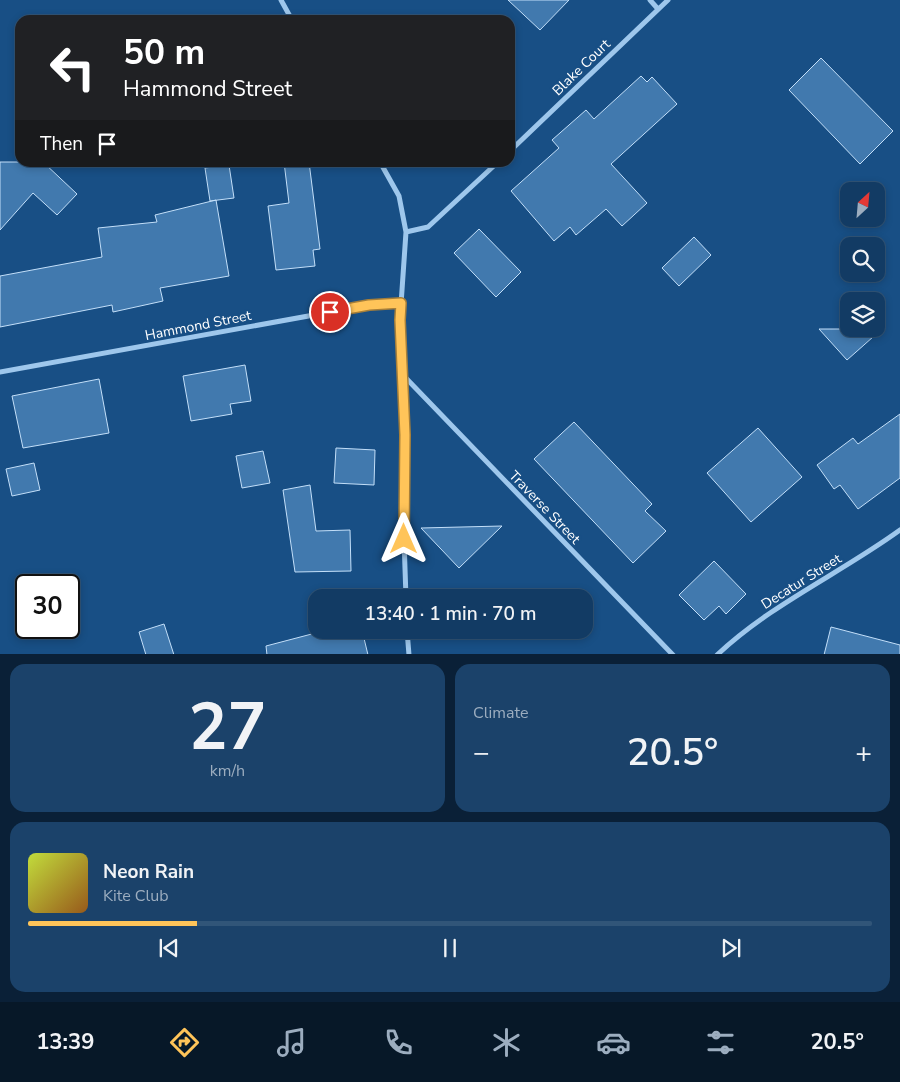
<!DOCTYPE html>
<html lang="en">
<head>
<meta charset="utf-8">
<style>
	:root { --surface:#123b64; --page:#1b426a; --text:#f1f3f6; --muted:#9cadbf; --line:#315578; --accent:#ffc459 }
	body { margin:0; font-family:"Nunito Sans",sans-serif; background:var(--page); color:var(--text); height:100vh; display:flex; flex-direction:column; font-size:19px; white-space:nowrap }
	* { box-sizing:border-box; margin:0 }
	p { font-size:16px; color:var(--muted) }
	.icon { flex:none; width:28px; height:28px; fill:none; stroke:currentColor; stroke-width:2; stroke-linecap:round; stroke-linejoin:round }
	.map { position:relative; height:654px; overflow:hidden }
	.panel { display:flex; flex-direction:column; gap:10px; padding:10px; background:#0a2037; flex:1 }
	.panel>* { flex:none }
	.hud { position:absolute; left:15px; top:15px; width:500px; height:152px; border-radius:15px; box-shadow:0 2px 8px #0003,0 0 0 1px var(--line); background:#202124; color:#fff; overflow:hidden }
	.needle { width:32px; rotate:26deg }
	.tools { position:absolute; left:840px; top:182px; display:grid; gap:10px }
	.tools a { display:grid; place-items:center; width:45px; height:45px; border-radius:10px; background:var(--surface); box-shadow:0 2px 8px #0003,0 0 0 1px var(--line); font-size:25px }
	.speed { position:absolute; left:15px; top:574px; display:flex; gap:10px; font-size:25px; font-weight:700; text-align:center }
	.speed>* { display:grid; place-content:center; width:65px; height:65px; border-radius:50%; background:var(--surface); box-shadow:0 2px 8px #0003,0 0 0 1px var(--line); line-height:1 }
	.speed .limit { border:2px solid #111; border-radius:8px; background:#fff; color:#111 }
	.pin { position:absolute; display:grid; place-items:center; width:42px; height:42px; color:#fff; margin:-21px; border:2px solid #fff; border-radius:50%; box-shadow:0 1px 5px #0007 }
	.me { position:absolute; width:55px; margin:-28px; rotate:0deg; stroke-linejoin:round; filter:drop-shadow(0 0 4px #0008) }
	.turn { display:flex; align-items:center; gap:18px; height:105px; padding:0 25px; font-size:22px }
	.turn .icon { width:65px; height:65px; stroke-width:2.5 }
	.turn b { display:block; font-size:35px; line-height:42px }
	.then { display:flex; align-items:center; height:48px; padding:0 25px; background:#0003; gap:10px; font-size:19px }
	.big { font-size:38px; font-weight:600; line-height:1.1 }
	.panel .widget { flex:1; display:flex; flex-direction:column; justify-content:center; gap:8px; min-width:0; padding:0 18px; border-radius:15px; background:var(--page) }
	.panel .dial { align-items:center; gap:0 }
	.dial b { font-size:65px; line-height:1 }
	.song { display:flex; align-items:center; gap:15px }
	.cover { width:60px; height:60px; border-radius:8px; background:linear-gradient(135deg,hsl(70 70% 55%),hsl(30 70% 35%)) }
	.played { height:5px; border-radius:2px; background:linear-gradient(90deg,var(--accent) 20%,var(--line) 20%) }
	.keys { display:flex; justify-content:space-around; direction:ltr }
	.heat { display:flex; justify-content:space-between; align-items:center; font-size:28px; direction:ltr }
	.panel .tiles { flex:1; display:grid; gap:10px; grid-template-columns:1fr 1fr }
	.widget:last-child { grid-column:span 2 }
	.trip { position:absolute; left:308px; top:589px; width:285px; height:50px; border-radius:15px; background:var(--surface); box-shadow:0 2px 8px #0003,0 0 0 1px var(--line); font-weight:600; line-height:50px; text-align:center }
	.tabs { display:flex; height:80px; justify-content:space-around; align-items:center; background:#071828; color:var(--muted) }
	.tabs .icon { width:35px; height:35px }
	.tabs .on { color:var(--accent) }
	.tabs b { font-size:22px; color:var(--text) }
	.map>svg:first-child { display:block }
</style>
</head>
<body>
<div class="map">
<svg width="900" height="655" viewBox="0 0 900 655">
	<rect width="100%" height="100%" fill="#184f85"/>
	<!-- building -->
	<path fill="#4179ae" stroke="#c3dff9" d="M508,0H569L540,30Z
		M821,58L893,131L860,164L789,90Z
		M641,76L647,82L652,77L677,104L611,164L647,203L622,226L606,209L576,235L570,227L554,241L511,191L559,148L552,140L586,110L594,119Z
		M0,162H43L77,194L57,215L33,193L0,230Z
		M284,162H309L320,249L313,250L315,266L276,270L268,206L289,203Z
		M229,165L234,198L210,201L205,168Z
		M216,200L229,276L160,288L163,301L113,312L112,305L0,327V276L102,257L98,228L157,222L155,215Z
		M479,229L521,272L496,297L454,253Z
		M694,237L711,255L679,286L662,268Z
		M819,329H882L847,360Z
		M245,365L251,401L230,404L232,414L191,421L183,376Z
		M99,379L109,433L23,448L12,396Z
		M900,414V478L858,509L840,485L834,489L817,465L853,438L858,444Z
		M574,422L652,504L645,511L666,531L633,563L534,459Z
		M758,428L802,477L751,522L707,473Z
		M336,448L375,450L374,485L334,483Z
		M263,451L270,483L242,488L236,456Z
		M34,463L40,490L12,496L6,469Z
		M310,485L316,531L350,530L351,571L295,572L283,490Z
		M502,526L459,568L421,528Z
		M714,561L746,594L726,614L719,606L704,620L679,595Z
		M164,624L174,655H146L139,632Z
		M831,627L900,645V655H824Z
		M327,630H362L368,655H267L266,646Z"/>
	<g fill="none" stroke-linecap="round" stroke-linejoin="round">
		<!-- minor -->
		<path stroke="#9ec7ec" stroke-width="5" d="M281,0L292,20
			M650,0L658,9
			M510,151L668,0
			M380,162L399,196L406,232L400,319L405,435L404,539L406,598
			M406,232L428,227L498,162
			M0,372L369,305L401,303
			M402,374L673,655
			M407,630L409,655
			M717,655C771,604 841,573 900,530"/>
	</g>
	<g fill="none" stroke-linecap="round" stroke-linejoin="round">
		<defs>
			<path id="route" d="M330,312L369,305L401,303L400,320L405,435L404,539"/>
		</defs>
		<!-- route casing -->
		<use href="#route" stroke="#a67f3a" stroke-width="12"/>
		<!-- route -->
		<use href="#route" stroke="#ffc459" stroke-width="9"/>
	</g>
	<g text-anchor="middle" stroke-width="4.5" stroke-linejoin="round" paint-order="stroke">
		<!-- street labels -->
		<g font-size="14" fill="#fff" stroke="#184f85">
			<text transform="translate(581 67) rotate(-44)" y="5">Blake Court</text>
			<text transform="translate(198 325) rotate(-11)" y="5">Hammond Street</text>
			<text transform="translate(545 507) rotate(46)" y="5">Traverse Street</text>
			<text transform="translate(801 581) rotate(-32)" y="5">Decatur Street</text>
		</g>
	</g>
</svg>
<div class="tools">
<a><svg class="needle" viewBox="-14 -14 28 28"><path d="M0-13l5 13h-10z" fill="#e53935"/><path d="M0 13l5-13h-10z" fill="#9cadbf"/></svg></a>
<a><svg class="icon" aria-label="search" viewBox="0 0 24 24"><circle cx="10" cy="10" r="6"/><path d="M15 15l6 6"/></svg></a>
<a><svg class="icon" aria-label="layers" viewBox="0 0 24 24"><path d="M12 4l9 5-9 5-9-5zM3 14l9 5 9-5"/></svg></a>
</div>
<div class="speed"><div class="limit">30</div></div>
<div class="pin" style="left:330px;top:312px;background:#d93025"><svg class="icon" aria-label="arrive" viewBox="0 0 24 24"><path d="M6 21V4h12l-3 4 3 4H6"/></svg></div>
<svg class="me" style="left:404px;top:539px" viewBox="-20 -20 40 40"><path d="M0-17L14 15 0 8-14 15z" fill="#ffc459" stroke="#fff" stroke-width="4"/></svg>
<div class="trip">13:40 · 1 min · 70 m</div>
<div class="hud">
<div class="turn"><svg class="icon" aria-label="left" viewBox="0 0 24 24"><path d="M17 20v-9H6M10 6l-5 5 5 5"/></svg><div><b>50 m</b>Hammond Street</div></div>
<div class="then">Then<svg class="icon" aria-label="arrive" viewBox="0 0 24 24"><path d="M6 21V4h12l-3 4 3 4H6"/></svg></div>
</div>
</div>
<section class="panel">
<div class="tiles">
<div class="widget dial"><b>27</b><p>km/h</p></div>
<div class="widget"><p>Climate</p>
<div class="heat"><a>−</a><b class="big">20.5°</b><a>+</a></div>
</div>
<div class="widget">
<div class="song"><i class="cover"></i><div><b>Neon Rain</b><p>Kite Club</p></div></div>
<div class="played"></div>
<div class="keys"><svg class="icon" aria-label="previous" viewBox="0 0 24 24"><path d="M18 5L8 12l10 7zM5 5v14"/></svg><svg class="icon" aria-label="pause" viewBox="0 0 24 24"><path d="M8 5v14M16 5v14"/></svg><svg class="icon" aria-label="next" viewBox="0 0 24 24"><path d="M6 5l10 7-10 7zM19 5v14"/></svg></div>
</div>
</div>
</section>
<nav class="tabs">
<b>13:39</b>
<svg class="icon on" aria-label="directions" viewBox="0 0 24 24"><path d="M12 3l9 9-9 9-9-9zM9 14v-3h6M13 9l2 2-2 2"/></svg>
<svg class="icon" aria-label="music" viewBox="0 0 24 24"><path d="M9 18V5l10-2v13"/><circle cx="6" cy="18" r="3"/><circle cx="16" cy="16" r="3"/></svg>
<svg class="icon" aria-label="phone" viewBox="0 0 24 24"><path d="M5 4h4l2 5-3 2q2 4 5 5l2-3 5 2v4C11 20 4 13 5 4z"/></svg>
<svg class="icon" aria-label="climate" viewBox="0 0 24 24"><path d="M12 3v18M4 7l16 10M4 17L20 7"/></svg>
<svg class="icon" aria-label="car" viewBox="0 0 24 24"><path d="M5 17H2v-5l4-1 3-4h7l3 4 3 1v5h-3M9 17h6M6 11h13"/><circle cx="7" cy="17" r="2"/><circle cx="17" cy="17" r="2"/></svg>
<svg class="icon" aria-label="filters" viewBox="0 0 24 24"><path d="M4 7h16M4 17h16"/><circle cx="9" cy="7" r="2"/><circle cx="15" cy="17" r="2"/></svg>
<b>20.5°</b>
</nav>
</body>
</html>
